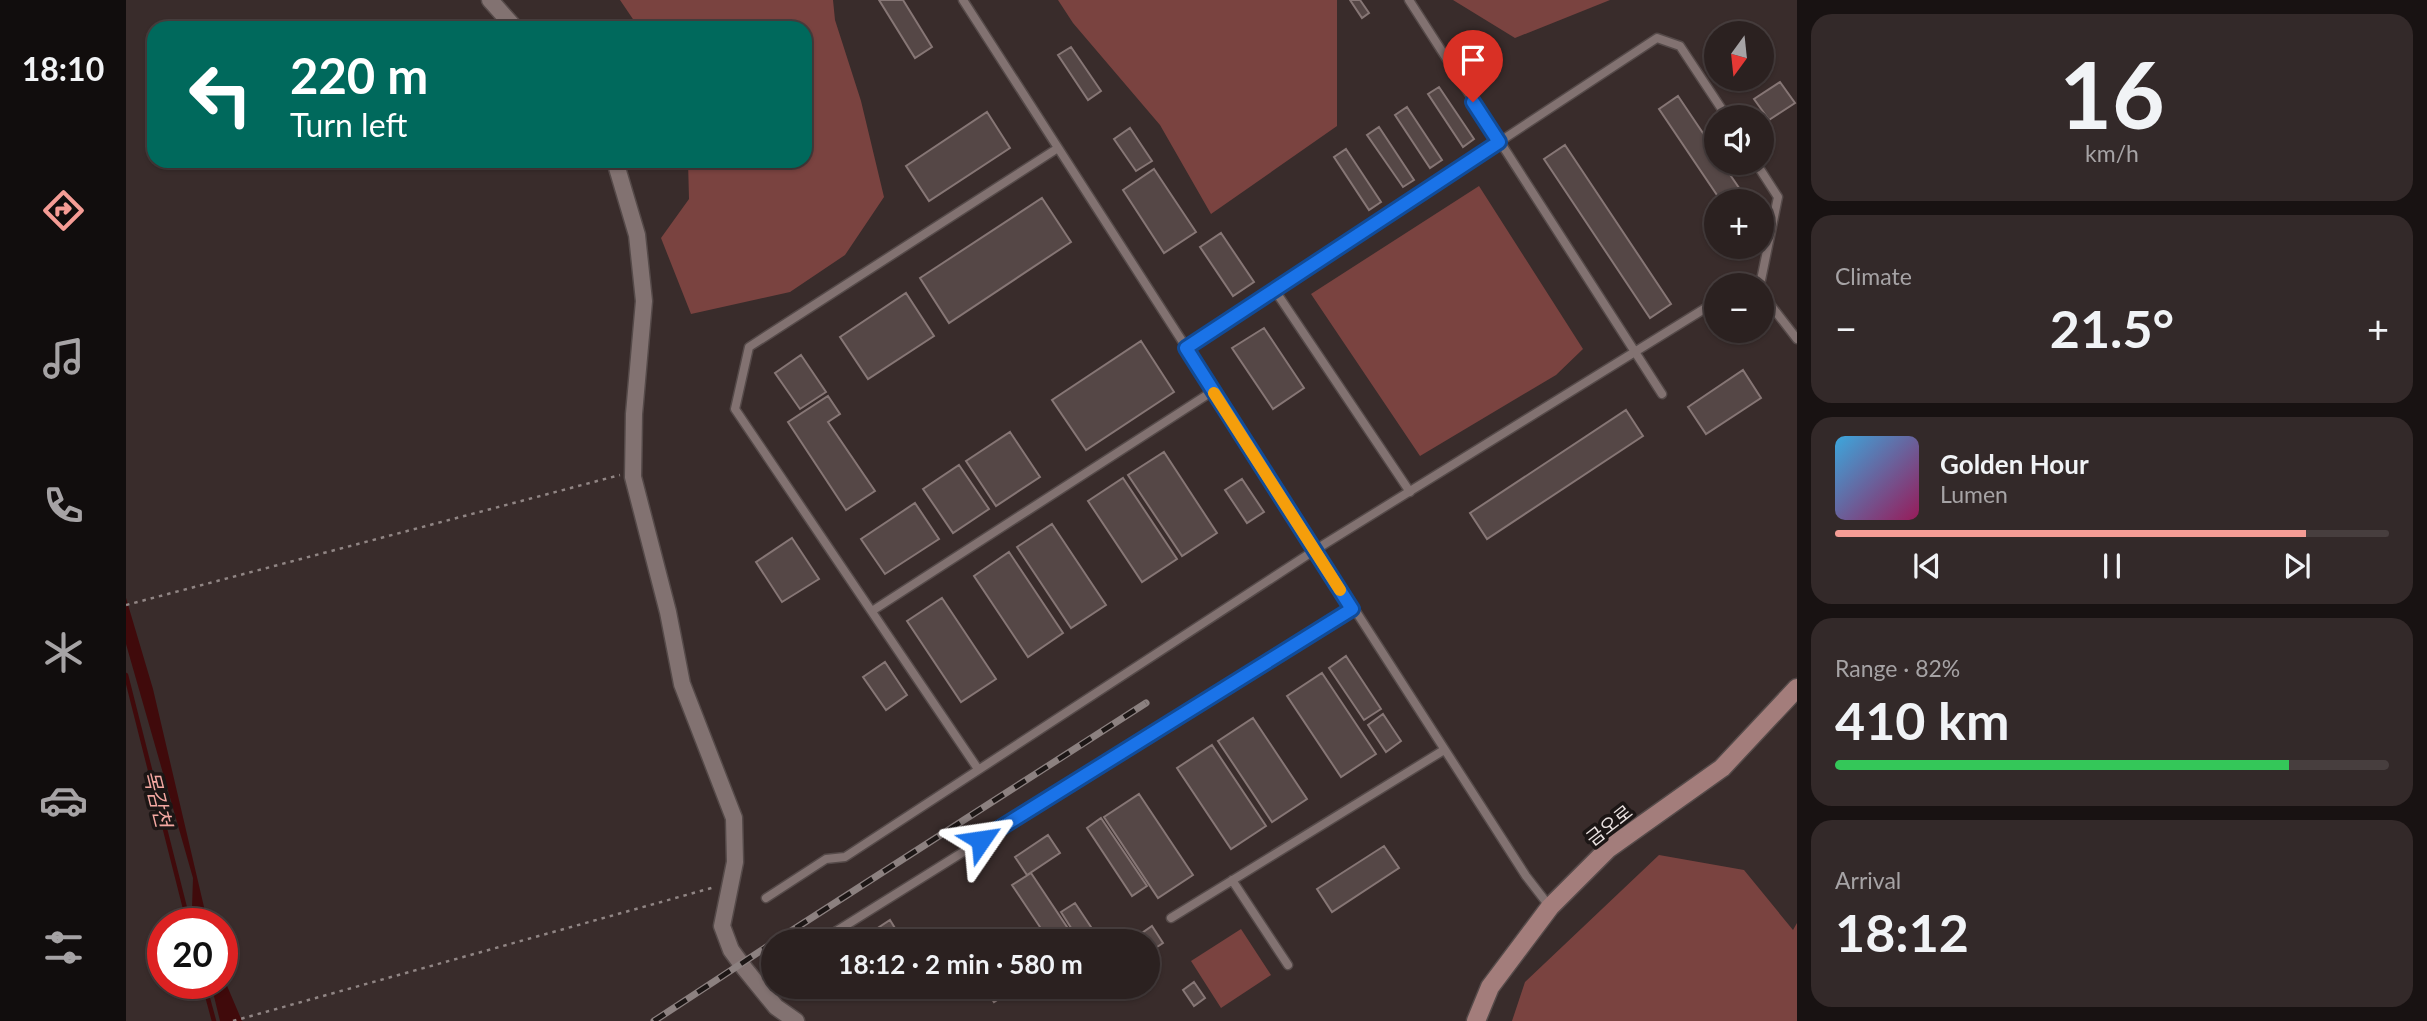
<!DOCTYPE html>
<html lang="en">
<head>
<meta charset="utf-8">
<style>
	:root { --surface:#2b2120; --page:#332929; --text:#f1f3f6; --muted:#a6a3a5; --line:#473e3e; --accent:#f59c95 }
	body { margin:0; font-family:Lato,"Noto Sans KR",sans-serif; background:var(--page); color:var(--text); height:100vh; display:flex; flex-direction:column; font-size:26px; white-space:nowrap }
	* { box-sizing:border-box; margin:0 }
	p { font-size:23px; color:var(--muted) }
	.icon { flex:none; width:38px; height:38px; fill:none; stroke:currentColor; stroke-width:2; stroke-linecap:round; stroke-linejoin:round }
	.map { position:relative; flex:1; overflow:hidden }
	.details { display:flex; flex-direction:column; gap:14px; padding:14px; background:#181212; width:630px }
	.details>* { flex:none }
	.hud { position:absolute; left:21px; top:21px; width:665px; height:147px; border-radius:21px; box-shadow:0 2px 5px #0004,0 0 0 2px var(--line); background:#00695c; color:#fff; overflow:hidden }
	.needle { width:46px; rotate:195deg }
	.controls { position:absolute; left:1578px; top:21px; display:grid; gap:14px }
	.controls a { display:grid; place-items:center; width:70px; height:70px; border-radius:50%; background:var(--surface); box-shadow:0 2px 5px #0004,0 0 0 2px var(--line); font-size:35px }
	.speed { position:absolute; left:21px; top:908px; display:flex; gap:14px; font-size:35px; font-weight:700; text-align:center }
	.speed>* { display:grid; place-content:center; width:91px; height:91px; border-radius:50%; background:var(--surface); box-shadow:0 2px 5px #0004,0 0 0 2px var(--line); line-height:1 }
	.speed .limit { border:10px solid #d22; background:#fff; color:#111 }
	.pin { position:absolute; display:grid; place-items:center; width:60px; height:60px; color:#fff; margin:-72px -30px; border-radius:50% 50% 50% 0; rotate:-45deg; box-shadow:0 0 7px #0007 }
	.pin .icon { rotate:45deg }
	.me { position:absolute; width:77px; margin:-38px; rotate:58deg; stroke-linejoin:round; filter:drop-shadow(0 0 5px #0008) }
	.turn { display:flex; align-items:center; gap:24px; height:147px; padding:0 28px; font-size:32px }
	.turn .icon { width:91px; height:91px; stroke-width:2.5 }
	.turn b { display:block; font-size:49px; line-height:60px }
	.big { font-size:52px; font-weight:700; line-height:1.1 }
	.details .card { flex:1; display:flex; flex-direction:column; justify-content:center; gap:10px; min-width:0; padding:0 24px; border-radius:21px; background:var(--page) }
	.details .dial { align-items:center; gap:0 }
	.dial b { font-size:91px; line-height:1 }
	.song { display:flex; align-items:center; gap:21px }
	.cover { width:84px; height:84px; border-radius:10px; background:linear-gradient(135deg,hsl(200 70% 55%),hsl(330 70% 35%)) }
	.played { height:7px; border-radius:4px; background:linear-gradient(90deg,var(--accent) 85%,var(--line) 85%) }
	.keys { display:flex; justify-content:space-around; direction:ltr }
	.heat { display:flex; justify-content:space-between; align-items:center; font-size:38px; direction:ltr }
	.charge { height:10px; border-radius:5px; background:linear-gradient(90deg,#34c759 82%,var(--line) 0) }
	.trip { position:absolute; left:635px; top:929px; width:399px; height:70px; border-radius:35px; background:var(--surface); box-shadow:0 2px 5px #0004,0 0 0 2px var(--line); font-weight:700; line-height:70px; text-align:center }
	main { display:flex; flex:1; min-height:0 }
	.tabs { display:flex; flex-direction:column; width:126px; justify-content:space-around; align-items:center; background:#110d0d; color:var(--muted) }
	.tabs .icon { width:49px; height:49px }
	.tabs .selected { color:var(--accent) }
	.tabs b { font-size:32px; color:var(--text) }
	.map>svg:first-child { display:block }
</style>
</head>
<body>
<main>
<nav class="tabs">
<b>18:10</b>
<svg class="icon selected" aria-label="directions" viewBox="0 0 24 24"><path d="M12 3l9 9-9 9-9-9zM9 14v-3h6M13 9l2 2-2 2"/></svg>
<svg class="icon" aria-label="music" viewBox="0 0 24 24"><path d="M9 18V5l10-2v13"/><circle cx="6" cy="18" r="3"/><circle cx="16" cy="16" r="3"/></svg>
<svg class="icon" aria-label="phone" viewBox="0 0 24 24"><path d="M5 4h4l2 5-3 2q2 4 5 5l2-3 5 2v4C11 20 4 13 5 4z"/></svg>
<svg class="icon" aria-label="climate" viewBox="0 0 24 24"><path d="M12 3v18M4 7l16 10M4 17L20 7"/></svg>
<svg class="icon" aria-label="car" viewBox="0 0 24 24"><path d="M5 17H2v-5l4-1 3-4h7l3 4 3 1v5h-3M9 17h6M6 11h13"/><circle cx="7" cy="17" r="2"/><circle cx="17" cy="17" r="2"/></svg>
<svg class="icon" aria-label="filters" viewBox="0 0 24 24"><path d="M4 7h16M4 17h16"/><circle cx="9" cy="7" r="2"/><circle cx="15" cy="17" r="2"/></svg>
</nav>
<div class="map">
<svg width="1671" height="1021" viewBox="0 0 1671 1021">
	<rect width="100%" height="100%" fill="#392c2b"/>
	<!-- green -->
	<path fill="#7a4340" d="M494,0H707L709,20L735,101L758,197L719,255L664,292L565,314L535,238L563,199L562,161H679V28H513Z
		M932,0H1211V126L1085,214L1034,125L947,23Z
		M1327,0H1484L1389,38Z
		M1353,186L1457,349L1430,375L1294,456L1185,294Z
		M1533,855L1618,870L1667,930L1671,923V1021H1386L1399,982Z
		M1115,929L1145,975L1095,1008L1065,961Z"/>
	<!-- water -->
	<path fill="#400a0b" d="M0,598L27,689L82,924H70L66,908L67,878L0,644Z
		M96,974L116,1021H94L85,984H96Z"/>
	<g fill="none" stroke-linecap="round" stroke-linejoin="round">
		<!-- stream -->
		<path stroke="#400a0b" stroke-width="4.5" d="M0,675L63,924
			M78,984L88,1021"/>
	</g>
	<!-- building -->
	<path fill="#554746" stroke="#867675" stroke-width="2" d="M753,0H777L806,47L789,58Z
		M1224,0H1234L1243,13L1236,18Z
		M945,47L975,91L962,100L932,55Z
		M1654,82L1669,103L1643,120L1628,99Z
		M1313,87L1348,139L1337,147L1302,94Z
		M1552,96L1591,154V163H1596L1622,201H1595L1533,109Z
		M1281,107L1316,160L1304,168L1269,115Z
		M861,112L884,148L803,201L780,166Z
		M1253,127L1288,180L1277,187L1241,135Z
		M1004,128L1026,161L1010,171L988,139Z
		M1439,145L1545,304L1524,318L1418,159Z
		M1220,149L1255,202L1243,210L1208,157Z
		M1028,169L1070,232L1038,253L997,190Z
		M916,198L945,242L823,323L794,278Z
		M1095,233L1128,282L1107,296L1074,247Z
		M780,293L808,336L742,379L714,337Z
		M1138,328L1178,388L1147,409L1106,348Z
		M1015,341L1048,392L960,450L926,400Z
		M675,355L700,392L674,409L649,373Z
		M1617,370L1635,398L1580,434L1562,407Z
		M702,396L714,414L702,422L749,491L720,510L662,422Z
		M1500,410L1517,436L1361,539L1344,513Z
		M884,432L914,477L870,506L840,461Z
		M1038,452L1091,533L1056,556L1002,475Z
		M833,465L863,509L827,533L797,489Z
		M997,478L1051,559L1016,582L962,501Z
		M1116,479L1138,512L1121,523L1099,490Z
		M789,503L813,539L759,574L735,539Z
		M926,524L980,605L945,628L891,547Z
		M666,538L693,579L656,602L630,562Z
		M883,552L937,633L902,657L848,576Z
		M816,598L870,679L835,702L781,621Z
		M1220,656L1255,709L1238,720L1203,668Z
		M759,662L781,695L760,710L737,677Z
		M1196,673L1250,754L1215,777L1161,696Z
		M1257,714L1275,741L1260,752L1242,725Z
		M1127,718L1181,799L1146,822L1092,741Z
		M1086,745L1140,826L1105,849L1051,768Z
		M1013,794L1067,875L1032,898L978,817Z
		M975,818L1021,886L1006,896L961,828Z
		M922,835L934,853L901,875L889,857Z
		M1258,846L1273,868L1206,912L1191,889Z
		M905,873L941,927L922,939L886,885Z
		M949,903L975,942H954L935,912Z
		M764,920L772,933L759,942H737L735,939Z
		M1026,926L1037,943L1022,953V942H1003Z
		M1068,982L1079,998L1068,1006L1057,990Z
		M864,987H891L868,1002L860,990Z"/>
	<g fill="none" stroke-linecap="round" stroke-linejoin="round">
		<defs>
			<path id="lane" d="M837,0L1400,876L1424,907
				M1283,0L1536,394
				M1630,163L1652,197L1634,285
				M1148,289L1284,492
				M1636,294L1671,339
				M1060,348L1531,38L1554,46L1601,117
				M746,611L1087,391
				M852,769L609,409L623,347L932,148
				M1106,880L1162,965
				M640,898L700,859L719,857L1189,550L1591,301
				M1045,918L1318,750
				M693,942L1226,609"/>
			<path id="street" d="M364,0L389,28
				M489,161L511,235L518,301L508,414L507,477L542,612L556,684L608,818L609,862L596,926L605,950L619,969L650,1007L670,1021"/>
			<path id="secondary" d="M1350,1021L1364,987L1424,907L1482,849L1596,768L1671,688"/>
		</defs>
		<!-- lane casing -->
		<use href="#lane" stroke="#554a49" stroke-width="11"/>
		<!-- street casing -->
		<use href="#street" stroke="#554a49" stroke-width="19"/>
		<!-- secondary casing -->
		<use href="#secondary" stroke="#554a49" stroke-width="21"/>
		<!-- path -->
		<path stroke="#908584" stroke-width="2.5" stroke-dasharray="3.5 5" stroke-linecap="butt" d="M0,605L494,475
			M107,1021L589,887"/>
		<!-- lane -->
		<use href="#lane" stroke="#827271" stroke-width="8"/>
		<!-- street -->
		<use href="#street" stroke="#827271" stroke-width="16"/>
		<!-- secondary -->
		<use href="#secondary" stroke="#a37d7b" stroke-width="18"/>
		<defs>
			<path id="rail" d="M648,942L1020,703
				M528,1021L648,942"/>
		</defs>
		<!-- rail casing -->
		<use href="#rail" stroke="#8c8180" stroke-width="7"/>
		<!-- rail -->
		<use href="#rail" stroke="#1c1615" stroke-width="4.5" stroke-dasharray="13" stroke-linecap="butt"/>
	</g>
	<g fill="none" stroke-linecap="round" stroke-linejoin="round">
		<defs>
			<path id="route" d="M855,840L1226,609L1060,348L1373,142L1347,102"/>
		</defs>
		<!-- route casing -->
		<use href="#route" stroke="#114b97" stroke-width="18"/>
		<!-- route -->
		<use href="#route" stroke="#1a73e8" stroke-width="12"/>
		<!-- slow -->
		<path stroke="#f59e0b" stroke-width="12" d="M1088,393L1214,590"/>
	</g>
	<g text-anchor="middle" stroke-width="7" stroke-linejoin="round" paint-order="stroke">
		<!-- street labels -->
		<g font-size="19" fill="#eae2e1" stroke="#1c1615">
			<text transform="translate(1483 825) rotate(-38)" y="7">금오로</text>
		</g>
		<!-- water labels -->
		<g font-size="21" font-style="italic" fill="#f4a8a2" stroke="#1c1615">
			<text transform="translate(31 799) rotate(76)" y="7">목감천</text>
		</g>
	</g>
</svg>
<div class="controls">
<a><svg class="needle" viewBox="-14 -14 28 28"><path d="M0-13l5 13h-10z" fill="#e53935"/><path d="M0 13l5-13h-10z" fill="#a6a3a5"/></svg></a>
<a><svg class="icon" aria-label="sound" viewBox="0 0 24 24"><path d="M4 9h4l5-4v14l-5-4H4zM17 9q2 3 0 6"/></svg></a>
<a>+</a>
<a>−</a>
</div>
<div class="speed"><div class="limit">20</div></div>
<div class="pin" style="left:1347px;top:102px;background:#d93025"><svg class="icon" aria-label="arrive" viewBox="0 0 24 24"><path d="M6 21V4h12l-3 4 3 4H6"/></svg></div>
<svg class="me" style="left:855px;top:840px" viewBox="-20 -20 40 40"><path d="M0-17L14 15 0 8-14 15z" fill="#1a73e8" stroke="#fff" stroke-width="4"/></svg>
<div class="trip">18:12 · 2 min · 580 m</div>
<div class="hud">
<div class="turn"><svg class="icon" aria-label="left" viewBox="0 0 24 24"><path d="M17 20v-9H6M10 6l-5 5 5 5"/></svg><div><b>220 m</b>Turn left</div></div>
</div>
</div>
<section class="details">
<div class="card dial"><b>16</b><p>km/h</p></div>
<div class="card"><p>Climate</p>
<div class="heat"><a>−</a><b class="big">21.5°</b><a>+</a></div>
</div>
<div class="card">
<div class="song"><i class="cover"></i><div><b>Golden Hour</b><p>Lumen</p></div></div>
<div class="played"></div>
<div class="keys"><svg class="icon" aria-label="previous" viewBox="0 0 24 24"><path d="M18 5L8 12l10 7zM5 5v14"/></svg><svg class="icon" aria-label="pause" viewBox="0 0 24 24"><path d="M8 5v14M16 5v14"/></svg><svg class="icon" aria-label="next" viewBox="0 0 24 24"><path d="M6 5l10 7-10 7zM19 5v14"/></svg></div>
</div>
<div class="card"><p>Range · 82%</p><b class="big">410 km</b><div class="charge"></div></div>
<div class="card"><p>Arrival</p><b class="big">18:12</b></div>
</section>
</main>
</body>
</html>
